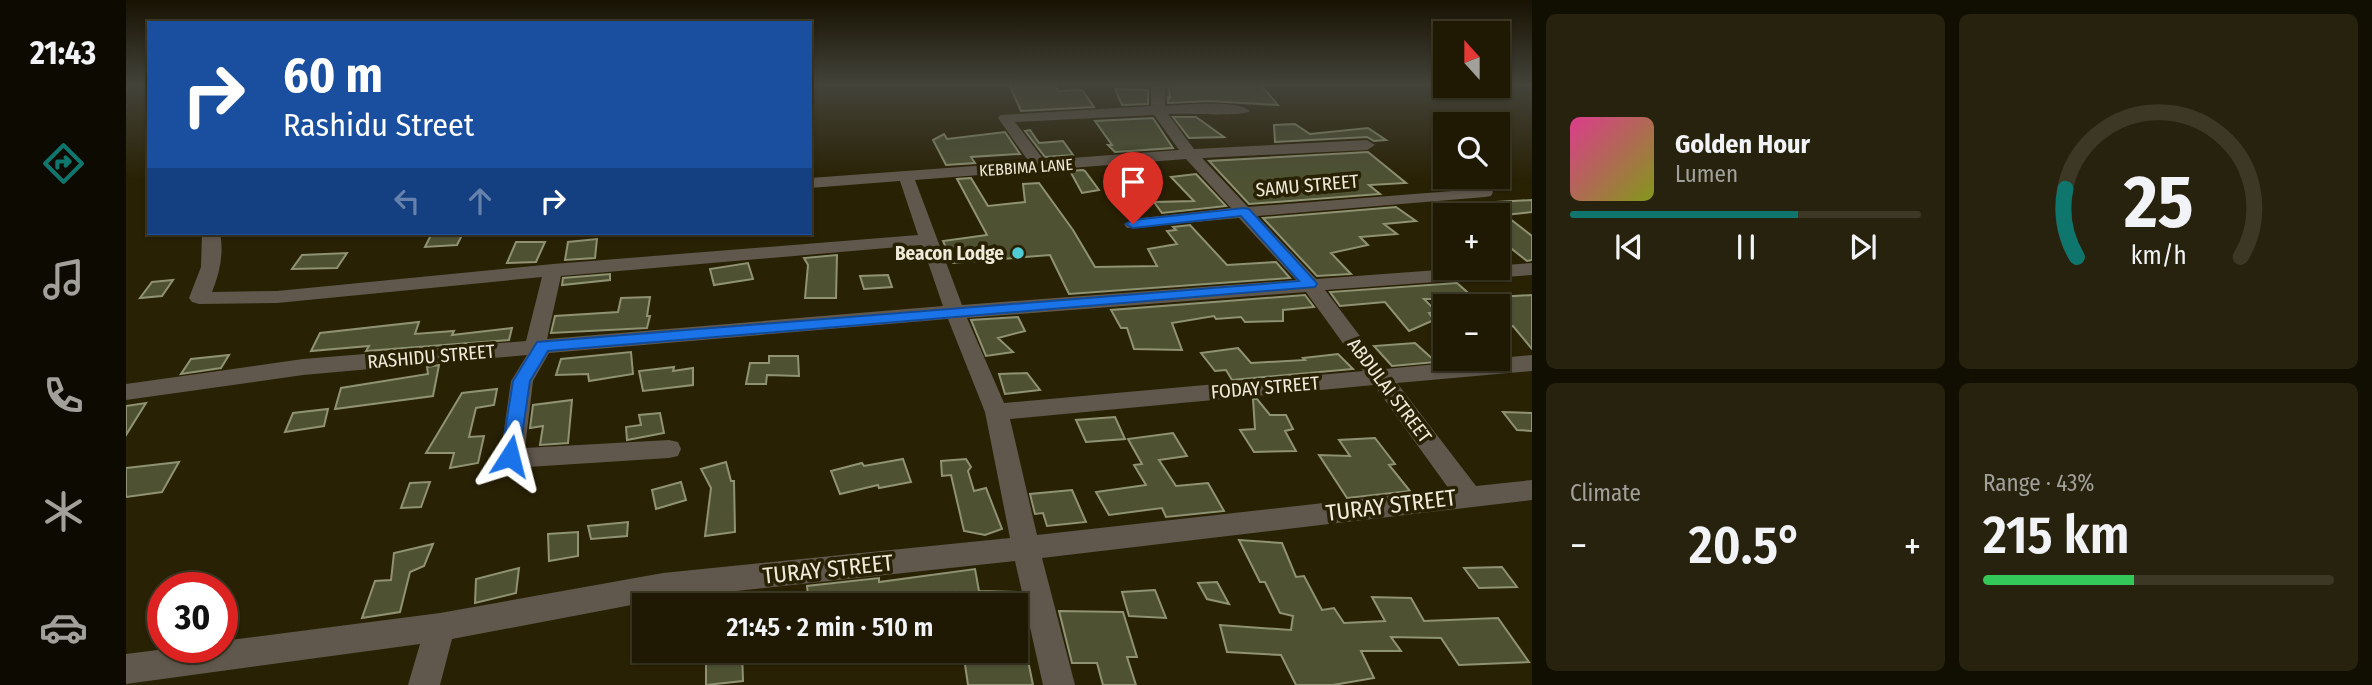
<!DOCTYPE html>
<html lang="en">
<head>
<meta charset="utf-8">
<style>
	:root { --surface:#1f1903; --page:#27220d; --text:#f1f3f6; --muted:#a1a09a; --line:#3c3825; --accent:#0f766e }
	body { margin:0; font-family:"Fira Sans Condensed",sans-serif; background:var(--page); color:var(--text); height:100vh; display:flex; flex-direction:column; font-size:26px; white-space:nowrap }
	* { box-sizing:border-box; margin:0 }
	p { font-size:23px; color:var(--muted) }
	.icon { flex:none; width:38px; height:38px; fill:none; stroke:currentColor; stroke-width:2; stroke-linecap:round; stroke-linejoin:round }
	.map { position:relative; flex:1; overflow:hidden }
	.sheet { display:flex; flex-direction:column; gap:14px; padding:14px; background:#110e02; width:840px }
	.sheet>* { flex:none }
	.banner { position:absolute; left:21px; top:21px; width:665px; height:214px; border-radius:0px; box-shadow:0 2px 5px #0004,0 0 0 2px var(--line); background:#1a4fa0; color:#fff; overflow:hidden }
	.needle { width:46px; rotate:339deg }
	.fabs { position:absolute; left:1307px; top:21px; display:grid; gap:14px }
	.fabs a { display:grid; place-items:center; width:77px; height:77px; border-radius:0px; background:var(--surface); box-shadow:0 2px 5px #0004,0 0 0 2px var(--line); font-size:35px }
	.speed { position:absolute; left:21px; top:572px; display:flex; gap:14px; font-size:35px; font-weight:700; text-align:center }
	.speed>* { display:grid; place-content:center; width:91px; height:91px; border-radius:50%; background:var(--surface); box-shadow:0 2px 5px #0004,0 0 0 2px var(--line); line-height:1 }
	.speed .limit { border:10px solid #d22; background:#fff; color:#111 }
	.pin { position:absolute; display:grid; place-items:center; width:60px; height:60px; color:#fff; margin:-72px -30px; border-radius:50% 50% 50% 0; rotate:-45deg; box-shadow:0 0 7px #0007 }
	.pin .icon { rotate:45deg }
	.me { position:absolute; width:77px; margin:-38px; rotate:9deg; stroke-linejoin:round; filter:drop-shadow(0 0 5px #0008) }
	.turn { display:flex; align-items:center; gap:24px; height:147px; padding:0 21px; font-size:32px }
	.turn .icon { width:91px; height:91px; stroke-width:2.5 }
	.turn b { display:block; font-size:49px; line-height:60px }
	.lanes { display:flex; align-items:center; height:66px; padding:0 21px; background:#0003; justify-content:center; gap:35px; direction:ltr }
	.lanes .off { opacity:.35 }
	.big { font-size:52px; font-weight:600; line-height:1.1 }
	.sheet .tile { flex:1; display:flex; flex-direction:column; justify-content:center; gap:10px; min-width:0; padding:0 24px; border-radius:10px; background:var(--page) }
	.sheet .dial { align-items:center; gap:0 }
	.dial svg { height:182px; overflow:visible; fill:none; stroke:var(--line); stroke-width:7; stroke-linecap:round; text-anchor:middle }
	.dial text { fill:var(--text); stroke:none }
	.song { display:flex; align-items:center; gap:21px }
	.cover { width:84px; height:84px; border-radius:10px; background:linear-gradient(135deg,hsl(330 70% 55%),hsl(70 70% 35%)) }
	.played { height:7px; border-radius:4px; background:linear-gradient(90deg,var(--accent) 65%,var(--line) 65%) }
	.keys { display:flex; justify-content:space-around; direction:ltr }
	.heat { display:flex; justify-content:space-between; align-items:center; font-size:38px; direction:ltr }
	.charge { height:10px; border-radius:5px; background:linear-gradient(90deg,#34c759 43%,var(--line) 0) }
	.sheet .tiles { flex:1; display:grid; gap:14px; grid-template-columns:repeat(2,1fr) }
	.trip { position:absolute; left:506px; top:593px; width:396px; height:70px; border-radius:0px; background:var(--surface); box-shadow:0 2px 5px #0004,0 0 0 2px var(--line); font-weight:600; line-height:70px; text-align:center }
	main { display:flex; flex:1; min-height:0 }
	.tab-bar { display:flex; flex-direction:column; width:126px; justify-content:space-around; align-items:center; background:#0c0a01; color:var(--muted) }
	.tab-bar .icon { width:49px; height:49px }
	.tab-bar .active { color:var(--accent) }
	.tab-bar b { font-size:32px; color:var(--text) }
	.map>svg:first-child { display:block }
</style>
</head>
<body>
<main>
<nav class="tab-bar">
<b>21:43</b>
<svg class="icon active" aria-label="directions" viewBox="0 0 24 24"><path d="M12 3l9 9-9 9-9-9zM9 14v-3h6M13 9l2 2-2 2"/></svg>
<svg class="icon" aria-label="music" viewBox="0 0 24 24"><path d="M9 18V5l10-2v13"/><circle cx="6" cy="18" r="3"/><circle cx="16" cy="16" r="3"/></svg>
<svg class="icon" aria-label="phone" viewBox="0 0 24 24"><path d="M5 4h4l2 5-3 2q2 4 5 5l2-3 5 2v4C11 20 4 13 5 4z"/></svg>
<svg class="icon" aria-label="climate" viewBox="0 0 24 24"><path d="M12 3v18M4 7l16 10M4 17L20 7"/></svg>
<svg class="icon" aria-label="car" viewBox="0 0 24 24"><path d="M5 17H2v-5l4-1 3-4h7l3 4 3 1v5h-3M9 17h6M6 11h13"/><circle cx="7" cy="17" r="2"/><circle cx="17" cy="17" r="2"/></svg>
</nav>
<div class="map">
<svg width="1406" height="685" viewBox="0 0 1406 685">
	<rect width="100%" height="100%" fill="#292104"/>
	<!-- building -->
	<path fill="#4e5233" stroke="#8f9373" stroke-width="2" d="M883,84H928L932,91L956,90L968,107L895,111Z
		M1042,84H1134L1152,105L1083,101L1042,103V97L1044,98Z
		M989,89L1022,90V104L996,105Z
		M1047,117H1070L1098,137L1063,138Z
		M1027,118L1047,148L989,152L982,145H986L969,121Z
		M1169,124L1184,134L1242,128L1260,140L1248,141L1241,137L1149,142L1148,125Z
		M904,130L913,143L937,141L947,155L919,157L899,131Z
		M879,132L894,154L845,157L849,163L820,165L807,140L818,134L821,139Z
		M1242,152L1280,183L1243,185L1254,194L1123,204L1083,161Z
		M957,170L959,171L973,190L956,193L944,171Z
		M1070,174L1100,206L1036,213L1028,202L1068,201L1045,177Z
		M845,178L862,206L899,202L897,184L913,183L947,230L969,267L1031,266L1022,249L1051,244L1041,231L1050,230L1047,227L1064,225L1101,265L1150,262L1164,278L943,294L924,255L827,263L817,241L861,235L831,179Z
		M1007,179L1026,200L1002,204L983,181Z
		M1406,200V212L1379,215L1406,236V260L1401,261L1372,238V215H1348L1333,204Z
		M1270,207L1290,221L1258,224L1271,234L1234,237L1242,245L1205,253L1225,274L1191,276L1137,218Z
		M306,233H337L331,245L299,247Z
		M471,239L469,258L439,260L442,242Z
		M390,242H419L410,262L381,263Z
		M221,253L211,268L166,269L176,255Z
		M711,255L710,298H679L682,265L678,258Z
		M622,263L627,279L588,285L584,269Z
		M484,274V280L436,285L437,278Z
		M762,275L766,287L738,289L734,276Z
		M47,280L36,296L14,298L26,282Z
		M1331,283L1349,299H1298L1311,312L1303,313L1308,320L1283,331L1259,302L1214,306L1204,292Z
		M1179,295L1188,307L1157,310V321L1119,322L1115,317L1090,319L1088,316L1046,323L1056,350L1008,349L1001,328H995L985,310Z
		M1406,295V349L1387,326L1372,327V297Z
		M524,297L521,316H524L521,328L425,333L429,316L492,312L495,298Z
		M892,317L899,331L872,338L887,352L860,356L845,320Z
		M293,322L289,334L328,331L326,335L386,328L383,340L240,351L243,346L185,351L194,333Z
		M1289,343L1310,362L1266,366L1248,346Z
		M1112,348L1125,363L1179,360L1177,358L1212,354L1227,369L1106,380L1100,370L1089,371L1075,353Z
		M505,352L507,374L463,381L462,374L430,375L435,359Z
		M103,355L95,368L55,374L65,359Z
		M643,356H672L673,376L641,375L640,384H620L624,363H643Z
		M313,365L307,396L209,409L215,388L302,374L301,367Z
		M548,367L547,371L567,368V385L517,391L513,371Z
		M901,373L914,390L879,394L873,374Z
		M371,389L368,405L350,408L343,437L358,436L352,463L324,468L328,453H300L336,393Z
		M1127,399H1131L1144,415H1160L1167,429L1159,431L1170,451L1128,452L1114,430L1129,429Z
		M446,400L442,443L414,445L417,426L404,428L407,405Z
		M20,403L0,435V406Z
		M202,409L198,426L159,432L167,413Z
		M1377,412L1406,413V431L1391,430Z
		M534,413L538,433L501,440L500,427L515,425L513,415Z
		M989,417L999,439L960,442L950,420Z
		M1047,433L1061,456L1033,460L1050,486L1082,483L1098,511L1040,517L1036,508L983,515L970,492L1020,485L1008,465L1016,464L1002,439Z
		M1249,438L1269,464L1263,465L1284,491L1221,498L1193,455L1224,456L1213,440Z
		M777,459L785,482L753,488L752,485L714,494L705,471L736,463L738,466Z
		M840,459L845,467L842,471L848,491L860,488L876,529L859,535L838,531L825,475L816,476L815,461Z
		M53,462L36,492L0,497V468Z
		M600,462L605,481H608L609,532L579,536L585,488L575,469Z
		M304,482L295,507L275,508L284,483Z
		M555,482L560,500L530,509L526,490Z
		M946,490L960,522L921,526L917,513L909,514L904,494Z
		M502,522L501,536L465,539L462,526Z
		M452,532V556L423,561L422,534Z
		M1113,540L1156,543L1170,577L1178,576L1196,610L1208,608L1218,623L1259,621L1246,597L1285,598L1298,621L1372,618L1403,662L1333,665L1315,638L1265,637L1275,651H1235L1248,678L1207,685H1170L1155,655L1101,652L1094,625L1165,630L1167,616L1154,613L1139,582H1134Z
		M307,544L298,566L284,572L274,612L236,618L249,581L265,580L268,553Z
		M1376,567L1391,587L1353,588L1338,568Z
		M393,568L390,593L349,603L350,579Z
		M849,569L853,591L893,592L896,606H832L830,592L758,606H683L681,586L753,578V582Z
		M1091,582L1103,604L1081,599L1072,583Z
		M1029,590L1040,618L1003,616L996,592Z
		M933,611L997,612L1011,657H1001L1010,685H977L971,663H946Z
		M889,626H895L907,685H842L837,651H889Z
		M580,651H616L617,681L580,685Z"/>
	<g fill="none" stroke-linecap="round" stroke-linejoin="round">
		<!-- minor -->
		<path fill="#61584d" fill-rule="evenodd" d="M1025,84H1039V106C1058,105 1110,99 1124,111C1117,117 1057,113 1042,114L1068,149L1241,140L1249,145L1241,150L1076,158L1122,207L1365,188L1367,192L1365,196L1359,197L1131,216L1190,279L1406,263V275L1199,290L1259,369L1406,355V371L1271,383L1350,486L1406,480V500L916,558L949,685H917L889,561L537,599L326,639L314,685H282L294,644L0,684V654L48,648H96V641L314,613L537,573L884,538L859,412L822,319L423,353L407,381L399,448L543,440L552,442L555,449L552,456L543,458L386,468L377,465L374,458L385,381L401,355L177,375L0,400V384L177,359L400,341L416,277L151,303L73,304L66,302L63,298L75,267L76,233H94C98,253 94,272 86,292L151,291L427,264L792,235L774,181L684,188V178L903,162L872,118L874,115L1025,106ZM1028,115L1053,150L918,160L889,122ZM1060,159L1105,208L1007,219L998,224L1001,228L1113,218L1170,280L836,305L789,180ZM796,245L817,306L421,339L435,276ZM1180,292L1237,371L878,403L841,318ZM1248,385L1323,489L911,535L884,419Z"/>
	</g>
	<!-- sky -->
	<linearGradient id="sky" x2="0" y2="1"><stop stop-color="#171202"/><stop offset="0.47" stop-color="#43433a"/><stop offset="1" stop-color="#43433a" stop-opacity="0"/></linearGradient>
	<rect width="1406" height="180" fill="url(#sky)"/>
	<!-- route -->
	<path fill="#1a73e8" stroke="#114b97" stroke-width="2" d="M1118,208L1123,209L1189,281L1191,284L1189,287L422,351L404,381L393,456L390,462L384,464L377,462L375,456L387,381L411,342L1173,281L1115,216L1007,228L1000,224L1007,220Z"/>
	<!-- markers -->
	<circle fill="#51ccd4" stroke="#292104" stroke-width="2.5" cx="892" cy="253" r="7"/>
	<g text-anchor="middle" stroke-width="7" stroke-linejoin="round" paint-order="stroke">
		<!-- far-street labels -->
		<g font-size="16" fill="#efead9" stroke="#292104">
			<text transform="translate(900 167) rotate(-4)" y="6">KEBBIMA LANE</text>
		</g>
		<!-- street labels -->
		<g font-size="19" fill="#efead9" stroke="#292104">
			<text transform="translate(1181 185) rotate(-5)" y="7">SAMU STREET</text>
			<text transform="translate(305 356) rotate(-5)" y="7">RASHIDU STREET</text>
			<text transform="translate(1139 387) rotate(-5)" y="7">FODAY STREET</text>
			<text transform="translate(1264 390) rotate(53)" y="7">ABDULAI STREET</text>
		</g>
		<!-- poi labels -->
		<g font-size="19" font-weight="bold" fill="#efead9" stroke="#292104" text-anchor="end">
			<text x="878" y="260">Beacon Lodge</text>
		</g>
		<!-- near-street labels -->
		<g font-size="23" fill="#efead9" stroke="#292104">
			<text transform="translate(1265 505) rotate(-7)" y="8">TURAY STREET</text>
			<text transform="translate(702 569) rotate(-6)" y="8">TURAY STREET</text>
		</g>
	</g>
</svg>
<div class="fabs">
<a><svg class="needle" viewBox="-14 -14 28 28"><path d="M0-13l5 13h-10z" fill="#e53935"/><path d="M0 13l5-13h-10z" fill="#a1a09a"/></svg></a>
<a><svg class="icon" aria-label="search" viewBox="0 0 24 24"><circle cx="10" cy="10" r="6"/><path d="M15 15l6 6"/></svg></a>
<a>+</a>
<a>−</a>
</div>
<div class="speed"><div class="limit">30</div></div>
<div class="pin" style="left:1007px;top:224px;background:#d93025"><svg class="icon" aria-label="arrive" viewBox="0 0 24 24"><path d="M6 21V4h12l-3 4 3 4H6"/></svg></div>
<svg class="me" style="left:384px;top:456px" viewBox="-20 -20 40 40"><path d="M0-17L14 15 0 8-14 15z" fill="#1a73e8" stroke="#fff" stroke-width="4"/></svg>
<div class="trip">21:45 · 2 min · 510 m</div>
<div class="banner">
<div class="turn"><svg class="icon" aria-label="right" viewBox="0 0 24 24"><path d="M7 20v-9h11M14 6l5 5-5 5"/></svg><div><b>60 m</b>Rashidu Street</div></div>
<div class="lanes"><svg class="icon off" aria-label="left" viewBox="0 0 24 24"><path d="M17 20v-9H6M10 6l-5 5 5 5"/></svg><svg class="icon off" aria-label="ahead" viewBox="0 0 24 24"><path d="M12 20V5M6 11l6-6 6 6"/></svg><svg class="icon" aria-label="right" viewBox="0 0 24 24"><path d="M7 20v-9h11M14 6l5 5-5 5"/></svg></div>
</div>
</div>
<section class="sheet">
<div class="tiles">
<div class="tile">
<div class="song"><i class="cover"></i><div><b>Golden Hour</b><p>Lumen</p></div></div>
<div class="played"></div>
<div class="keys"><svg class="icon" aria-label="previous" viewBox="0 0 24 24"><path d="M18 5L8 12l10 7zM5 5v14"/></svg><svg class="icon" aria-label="pause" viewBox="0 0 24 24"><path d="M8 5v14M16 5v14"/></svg><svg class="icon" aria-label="next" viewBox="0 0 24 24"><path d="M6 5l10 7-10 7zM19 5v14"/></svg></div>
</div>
<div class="tile dial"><svg viewBox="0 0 100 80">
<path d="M14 69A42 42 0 1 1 86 69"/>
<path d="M14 69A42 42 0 0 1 9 39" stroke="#0f766e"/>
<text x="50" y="56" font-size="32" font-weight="700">25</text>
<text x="50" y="72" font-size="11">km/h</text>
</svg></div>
<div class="tile"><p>Climate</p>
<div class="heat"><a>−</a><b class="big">20.5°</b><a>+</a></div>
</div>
<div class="tile"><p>Range · 43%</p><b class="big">215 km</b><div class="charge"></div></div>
</div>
</section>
</main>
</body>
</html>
